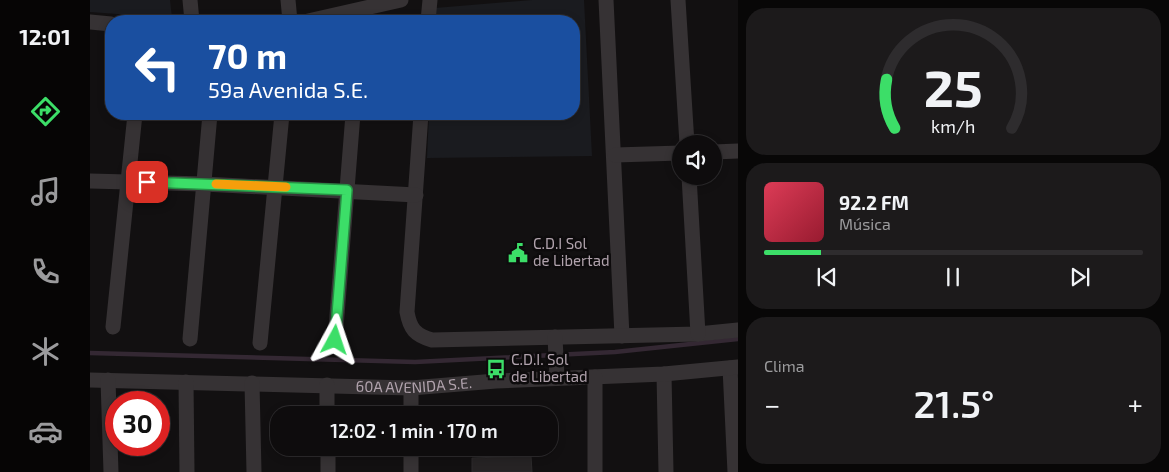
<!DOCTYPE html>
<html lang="es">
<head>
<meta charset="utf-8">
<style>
	:root { --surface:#0e0c0d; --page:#1c1a1b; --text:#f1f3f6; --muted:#9b9b9d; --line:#2e2c2e; --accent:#3cde68 }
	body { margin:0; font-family:"Exo 2",sans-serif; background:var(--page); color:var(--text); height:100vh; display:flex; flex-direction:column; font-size:19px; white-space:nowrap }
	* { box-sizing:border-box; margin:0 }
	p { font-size:16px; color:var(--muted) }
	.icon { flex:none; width:28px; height:28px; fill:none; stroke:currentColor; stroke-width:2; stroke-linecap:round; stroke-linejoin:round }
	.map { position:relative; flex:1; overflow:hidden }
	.side { display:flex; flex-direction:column; gap:8px; padding:8px; background:#080707; width:431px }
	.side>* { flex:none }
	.guide { position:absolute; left:15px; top:15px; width:475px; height:105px; border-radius:20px; box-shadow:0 2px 8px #0003,0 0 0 1px var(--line); background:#1a4fa0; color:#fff; overflow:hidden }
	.controls { position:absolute; left:582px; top:135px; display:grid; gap:10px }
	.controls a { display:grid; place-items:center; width:50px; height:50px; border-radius:50%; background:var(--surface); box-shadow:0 2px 8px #0003,0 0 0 1px var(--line); font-size:25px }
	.speed { position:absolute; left:15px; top:391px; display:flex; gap:10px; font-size:25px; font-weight:700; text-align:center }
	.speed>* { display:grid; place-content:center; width:65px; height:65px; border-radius:50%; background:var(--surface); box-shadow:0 2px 8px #0003,0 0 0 1px var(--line); line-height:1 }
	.speed .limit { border:8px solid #d22; background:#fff; color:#111 }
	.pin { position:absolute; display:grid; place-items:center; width:42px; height:42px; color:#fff; margin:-21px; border-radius:10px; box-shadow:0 2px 8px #0006 }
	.me { position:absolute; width:55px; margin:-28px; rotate:5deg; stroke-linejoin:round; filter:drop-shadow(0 0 4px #0008) }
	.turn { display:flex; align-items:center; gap:18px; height:105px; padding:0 20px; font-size:22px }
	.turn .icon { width:65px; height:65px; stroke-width:2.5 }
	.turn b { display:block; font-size:35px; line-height:42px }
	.big { font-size:38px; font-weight:600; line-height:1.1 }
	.side .card { flex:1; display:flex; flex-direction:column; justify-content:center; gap:8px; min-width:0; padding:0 18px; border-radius:20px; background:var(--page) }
	.side .dial { align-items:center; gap:0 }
	.dial svg { height:130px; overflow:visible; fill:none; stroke:var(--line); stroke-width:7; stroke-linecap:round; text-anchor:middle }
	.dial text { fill:var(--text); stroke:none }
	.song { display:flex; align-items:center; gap:15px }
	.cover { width:60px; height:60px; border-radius:8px; background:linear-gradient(135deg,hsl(350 70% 55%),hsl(350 70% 35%)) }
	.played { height:5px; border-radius:2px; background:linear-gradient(90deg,var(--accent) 15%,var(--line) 15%) }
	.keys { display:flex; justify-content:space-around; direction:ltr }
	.heat { display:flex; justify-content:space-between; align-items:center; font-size:28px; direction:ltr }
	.trip { position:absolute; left:180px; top:406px; width:288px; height:50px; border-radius:20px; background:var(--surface); box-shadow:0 2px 8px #0003,0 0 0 1px var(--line); font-weight:600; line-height:50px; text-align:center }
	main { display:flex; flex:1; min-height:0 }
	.menu { display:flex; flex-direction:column; width:90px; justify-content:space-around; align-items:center; background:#060505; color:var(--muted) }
	.menu .icon { width:35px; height:35px }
	.menu .current { color:var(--accent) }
	.menu b { font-size:22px; color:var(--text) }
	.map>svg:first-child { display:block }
</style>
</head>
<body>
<main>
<nav class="menu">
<b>12:01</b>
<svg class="icon current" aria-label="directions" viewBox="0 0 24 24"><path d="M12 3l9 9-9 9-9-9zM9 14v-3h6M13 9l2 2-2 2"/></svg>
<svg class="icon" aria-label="music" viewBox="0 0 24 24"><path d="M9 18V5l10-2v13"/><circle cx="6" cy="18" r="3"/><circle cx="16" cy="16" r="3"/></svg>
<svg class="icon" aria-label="phone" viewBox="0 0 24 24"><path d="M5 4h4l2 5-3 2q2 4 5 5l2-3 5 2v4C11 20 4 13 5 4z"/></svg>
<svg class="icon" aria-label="climate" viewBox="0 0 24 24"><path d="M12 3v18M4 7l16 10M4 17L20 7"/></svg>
<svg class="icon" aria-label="car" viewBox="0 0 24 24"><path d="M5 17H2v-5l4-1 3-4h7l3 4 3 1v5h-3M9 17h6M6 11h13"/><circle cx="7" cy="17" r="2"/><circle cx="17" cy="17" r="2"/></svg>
</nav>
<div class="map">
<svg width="648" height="472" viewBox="0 0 648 472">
	<rect width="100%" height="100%" fill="#121011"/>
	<!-- green -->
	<path fill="#1a1b1f" d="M0,0H80L82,18L0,12Z
		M442,0H494L502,156L337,158L339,114H484V21H344L345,8Z"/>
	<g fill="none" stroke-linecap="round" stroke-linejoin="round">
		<!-- stream -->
		<path stroke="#342833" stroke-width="4.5" d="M0,353L325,362L525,352L648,339"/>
	</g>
	<!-- building -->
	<path fill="#262324" stroke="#2d2b2c" d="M441,456L442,472H382V458Z"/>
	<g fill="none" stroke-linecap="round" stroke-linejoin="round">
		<!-- minor -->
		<g stroke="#363234" stroke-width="15">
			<path d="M100,0L102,21"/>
			<path d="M198,0L200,21"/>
			<path d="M516,0L532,336"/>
			<path d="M588,0L597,144"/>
			<path d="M218,21L311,0"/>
			<path d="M338,21L340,0"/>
			<path d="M0,22L21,24"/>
			<path d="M331,114L317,312C320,329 325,335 342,340L608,334L648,330"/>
			<path d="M624,152L648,151"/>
			<path d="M525,155L591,153"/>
			<path d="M599,176L608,334"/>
			<path d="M0,181L114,184L326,195"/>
			<path d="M23,327L45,114"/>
			<path d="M465,337L467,378"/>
			<path d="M100,339L120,114"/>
			<path d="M245,340L263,114"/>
			<path d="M170,343L192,114"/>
			<path d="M640,368L645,472"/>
			<path d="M574,374L576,472"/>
			<path id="s1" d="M0,380L321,388L406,381L574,374L648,367"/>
			<path d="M18,380L21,472"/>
			<path d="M96,382L97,472"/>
			<path d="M162,383L164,472"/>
			<path d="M237,385V415"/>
			<path d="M321,388V415"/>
			<path d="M238,448V472"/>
			<path d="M321,448V472"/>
			<path d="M505,472V377"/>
		</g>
	</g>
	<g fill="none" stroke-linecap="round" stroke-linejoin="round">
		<defs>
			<path id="route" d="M57,182L257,190L245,340"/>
		</defs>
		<!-- route casing -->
		<use href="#route" stroke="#279044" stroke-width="12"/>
		<!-- route -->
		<use href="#route" stroke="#3cde68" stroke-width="9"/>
		<!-- slow -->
		<path stroke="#f59e0b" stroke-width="9" d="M126,184L196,187"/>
	</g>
	<!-- icons -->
	<defs>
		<symbol id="civic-bare" viewBox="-9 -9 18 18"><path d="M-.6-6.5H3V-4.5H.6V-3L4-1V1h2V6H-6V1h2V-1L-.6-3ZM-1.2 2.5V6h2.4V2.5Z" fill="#3cde68" stroke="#0d0b0c" stroke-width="2.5" paint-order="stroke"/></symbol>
		<symbol id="bus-bare" viewBox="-9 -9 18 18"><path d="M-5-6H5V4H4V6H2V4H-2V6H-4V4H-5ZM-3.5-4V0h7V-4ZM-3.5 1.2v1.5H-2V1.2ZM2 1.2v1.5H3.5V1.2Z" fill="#3cde68" stroke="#0d0b0c" stroke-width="2.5" paint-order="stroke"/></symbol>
	</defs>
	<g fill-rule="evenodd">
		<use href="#civic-bare" x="414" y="239" width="28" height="28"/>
		<use href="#bus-bare" x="392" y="355" width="28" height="28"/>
	</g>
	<g text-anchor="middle" stroke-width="5" stroke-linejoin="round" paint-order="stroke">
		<!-- poi labels -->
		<g font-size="15" fill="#b1a3ad" stroke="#0d0b0c" text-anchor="start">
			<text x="443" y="249">C.D.I Sol<tspan x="443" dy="17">de Libertad</tspan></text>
			<text x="421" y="365">C.D.I. Sol<tspan x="421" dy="17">de Libertad</tspan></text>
		</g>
		<!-- street labels -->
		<g font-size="15" fill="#b1a3ad" stroke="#0d0b0c">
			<text dy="5" stroke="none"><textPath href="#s1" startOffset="324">60A AVENIDA S.E.</textPath></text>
		</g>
	</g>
</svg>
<div class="controls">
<a><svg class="icon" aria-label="sound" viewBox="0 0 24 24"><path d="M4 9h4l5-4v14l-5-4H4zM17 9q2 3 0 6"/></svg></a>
</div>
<div class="speed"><div class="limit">30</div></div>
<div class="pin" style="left:57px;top:182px;background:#d93025"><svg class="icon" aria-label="arrive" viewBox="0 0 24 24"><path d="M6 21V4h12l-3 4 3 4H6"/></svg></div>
<svg class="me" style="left:245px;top:340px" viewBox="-20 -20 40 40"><path d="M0-17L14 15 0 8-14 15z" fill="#3cde68" stroke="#fff" stroke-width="4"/></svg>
<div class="trip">12:02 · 1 min · 170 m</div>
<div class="guide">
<div class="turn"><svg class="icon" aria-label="left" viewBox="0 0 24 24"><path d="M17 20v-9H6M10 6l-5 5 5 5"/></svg><div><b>70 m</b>59a Avenida S.E.</div></div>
</div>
</div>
<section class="side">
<div class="card dial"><svg viewBox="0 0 100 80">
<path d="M14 69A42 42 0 1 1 86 69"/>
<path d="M14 69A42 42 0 0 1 9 39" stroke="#3cde68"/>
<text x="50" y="56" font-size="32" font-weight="700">25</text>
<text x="50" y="72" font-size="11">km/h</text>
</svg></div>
<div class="card">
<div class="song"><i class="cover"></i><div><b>92.2 FM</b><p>Música</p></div></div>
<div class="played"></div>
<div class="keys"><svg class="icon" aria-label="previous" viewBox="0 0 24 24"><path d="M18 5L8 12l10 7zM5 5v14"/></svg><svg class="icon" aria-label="pause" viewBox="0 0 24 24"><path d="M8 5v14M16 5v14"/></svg><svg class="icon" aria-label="next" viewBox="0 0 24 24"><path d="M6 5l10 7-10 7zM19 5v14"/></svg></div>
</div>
<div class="card"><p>Clima</p>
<div class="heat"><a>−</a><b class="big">21.5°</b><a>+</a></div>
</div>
</section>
</main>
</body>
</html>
